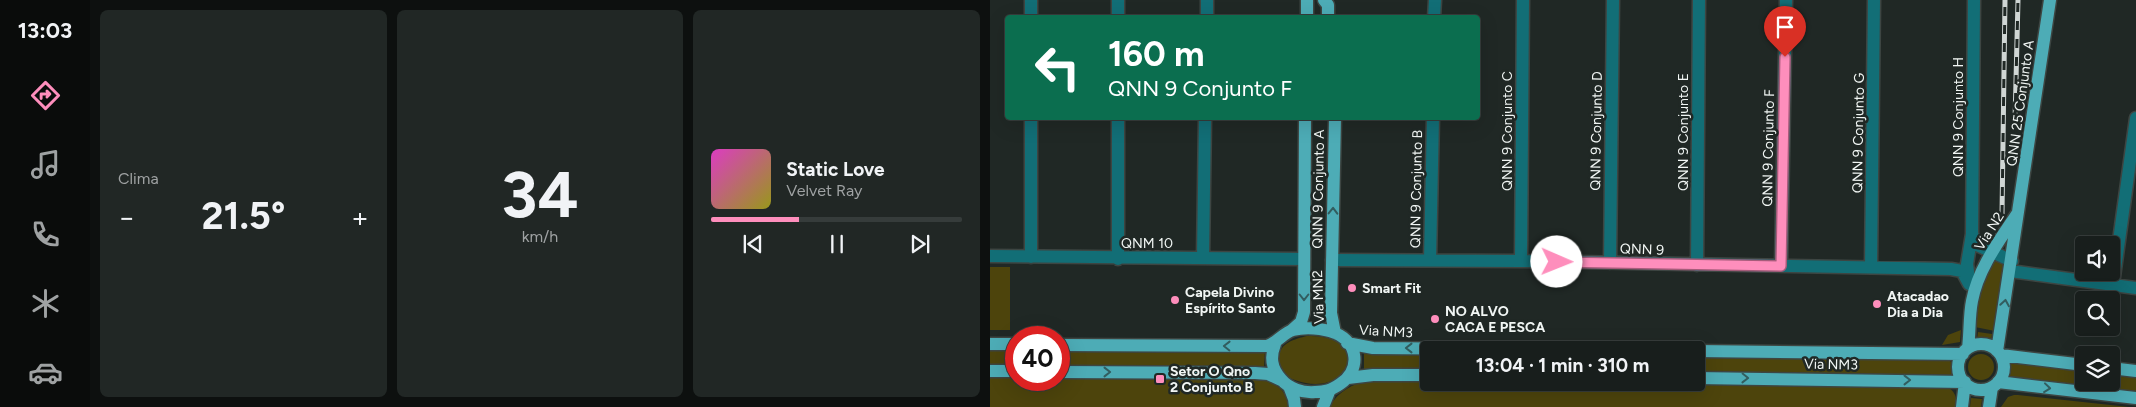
<!DOCTYPE html>
<html lang="pt">
<head>
<meta charset="utf-8">
<style>
	:root { --surface:#181e1c; --page:#212725; --text:#f1f3f6; --muted:#9fa2a3; --line:#363c3b; --accent:#fe8ebc }
	body { margin:0; font-family:Figtree,sans-serif; background:var(--page); color:var(--text); height:100vh; display:flex; flex-direction:column; font-size:19px; white-space:nowrap }
	* { box-sizing:border-box; margin:0 }
	p { font-size:16px; color:var(--muted) }
	.icon { flex:none; width:28px; height:28px; fill:none; stroke:currentColor; stroke-width:2; stroke-linecap:round; stroke-linejoin:round }
	.map { position:relative; flex:1; overflow:hidden }
	.drawer { display:flex; flex-direction:column; gap:10px; padding:10px; background:#0d100f; width:900px }
	.drawer>* { flex:none }
	.hud { position:absolute; left:15px; top:15px; width:475px; height:105px; border-radius:5px; box-shadow:0 5px 20px #0002,0 0 0 1px var(--line); background:#0b6e4f; color:#fff; overflow:hidden }
	.controls { position:absolute; left:1085px; top:236px; display:grid; gap:10px }
	.controls a { display:grid; place-items:center; width:45px; height:45px; border-radius:5px; background:var(--surface); box-shadow:0 5px 20px #0002,0 0 0 1px var(--line); font-size:25px }
	.speed { position:absolute; left:15px; top:326px; display:flex; gap:10px; font-size:25px; font-weight:700; text-align:center }
	.speed>* { display:grid; place-content:center; width:65px; height:65px; border-radius:50%; background:var(--surface); box-shadow:0 5px 20px #0002,0 0 0 1px var(--line); line-height:1 }
	.speed .limit { border:8px solid #d22; background:#fff; color:#111 }
	.pin { position:absolute; display:grid; place-items:center; width:42px; height:42px; color:#fff; margin:-51px -21px; border-radius:50% 50% 50% 0; rotate:-45deg; box-shadow:0 0 5px #0007 }
	.pin .icon { rotate:45deg }
	.me { position:absolute; width:55px; margin:-28px; rotate:91deg; stroke-linejoin:round; filter:drop-shadow(0 0 4px #0008) }
	.turn { display:flex; align-items:center; gap:18px; height:105px; padding:0 20px; font-size:22px }
	.turn .icon { width:65px; height:65px; stroke-width:2.5 }
	.turn b { display:block; font-size:35px; line-height:42px }
	.big { font-size:38px; font-weight:700; line-height:1.1 }
	.drawer .tile { flex:1; display:flex; flex-direction:column; justify-content:center; gap:8px; min-width:0; padding:0 18px; border-radius:8px; background:var(--page) }
	.drawer .dial { align-items:center; gap:0 }
	.dial b { font-size:65px; line-height:1 }
	.song { display:flex; align-items:center; gap:15px }
	.cover { width:60px; height:60px; border-radius:8px; background:linear-gradient(135deg,hsl(310 70% 55%),hsl(60 70% 35%)) }
	.played { height:5px; border-radius:2px; background:linear-gradient(90deg,var(--accent) 35%,var(--line) 35%) }
	.keys { display:flex; justify-content:space-around; direction:ltr }
	.heat { display:flex; justify-content:space-between; align-items:center; font-size:28px; direction:ltr }
	.drawer .tiles { flex:1; display:grid; gap:10px; grid-template-columns:repeat(3,1fr) }
	.trip { position:absolute; left:430px; top:341px; width:285px; height:50px; border-radius:5px; background:var(--surface); box-shadow:0 5px 20px #0002,0 0 0 1px var(--line); font-weight:700; line-height:50px; text-align:center }
	main { display:flex; flex:1; min-height:0 }
	.tabs { display:flex; flex-direction:column; width:90px; justify-content:space-around; align-items:center; background:#0a0c0b; color:var(--muted) }
	.tabs .icon { width:35px; height:35px }
	.tabs .selected { color:var(--accent) }
	.tabs b { font-size:22px; color:var(--text) }
	.map>svg:first-child { display:block }
</style>
</head>
<body>
<main>
<nav class="tabs">
<b>13:03</b>
<svg class="icon selected" aria-label="directions" viewBox="0 0 24 24"><path d="M12 3l9 9-9 9-9-9zM9 14v-3h6M13 9l2 2-2 2"/></svg>
<svg class="icon" aria-label="music" viewBox="0 0 24 24"><path d="M9 18V5l10-2v13"/><circle cx="6" cy="18" r="3"/><circle cx="16" cy="16" r="3"/></svg>
<svg class="icon" aria-label="phone" viewBox="0 0 24 24"><path d="M5 4h4l2 5-3 2q2 4 5 5l2-3 5 2v4C11 20 4 13 5 4z"/></svg>
<svg class="icon" aria-label="climate" viewBox="0 0 24 24"><path d="M12 3v18M4 7l16 10M4 17L20 7"/></svg>
<svg class="icon" aria-label="car" viewBox="0 0 24 24"><path d="M5 17H2v-5l4-1 3-4h7l3 4 3 1v5h-3M9 17h6M6 11h13"/><circle cx="7" cy="17" r="2"/><circle cx="17" cy="17" r="2"/></svg>
</nav>
<section class="drawer">
<div class="tiles">
<div class="tile"><p>Clima</p>
<div class="heat"><a>−</a><b class="big">21.5°</b><a>+</a></div>
</div>
<div class="tile dial"><b>34</b><p>km/h</p></div>
<div class="tile">
<div class="song"><i class="cover"></i><div><b>Static Love</b><p>Velvet Ray</p></div></div>
<div class="played"></div>
<div class="keys"><svg class="icon" aria-label="previous" viewBox="0 0 24 24"><path d="M18 5L8 12l10 7zM5 5v14"/></svg><svg class="icon" aria-label="pause" viewBox="0 0 24 24"><path d="M8 5v14M16 5v14"/></svg><svg class="icon" aria-label="next" viewBox="0 0 24 24"><path d="M6 5l10 7-10 7zM19 5v14"/></svg></div>
</div>
</div>
</section>
<div class="map">
<svg width="1146" height="407" viewBox="0 0 1146 407">
	<rect width="100%" height="100%" fill="#202825"/>
	<!-- green -->
	<path fill="#4d440c" d="M1005,258L1015,264L1005,331L985,327C986,300 990,281 1005,258Z
		M0,267H20V330H0Z
		M971,330L970,342L952,345L958,335Z
		M988,332L1002,334L1001,342L987,340Z
		M317,336C384,333 362,403 302,379C294,376 288,367 289,358C289,343 305,339 317,336Z
		M0,350H26V365H0Z
		M69,350L275,351L274,368L69,366Z
		M374,352L439,353V370L374,369Z
		M978 367a13 13 0 1 1 26 0a13 13 0 1 1-26 0Z
		M706,356L959,360L963,364L964,375L706,374Z
		M1019,362L1094,370V382H1121V373L1146,376V394L1016,378Z
		M0,376H26V380H69V377L275,379C288,385 297,391 298,407H0Z
		M380,380L439,381V382L902,385L959,388C966,393 967,399 966,407H339C349,391 362,384 380,380Z
		M1024,395H1028L1139,407H1011L1018,397Z
		M981,398L992,399L991,407H980Z"/>
	<g fill="none" stroke-linecap="round" stroke-linejoin="round">
		<defs>
			<path id="minor" d="M41,0V18
				M128,18V0
				M217,18V0
				M444,18L445,0
				M41,118V257
				M982,234L987,245L1022,261
				M0,256L314,259
				M213,258L215,118
				M128,259V118
				M342,260L531,261L961,269L972,271L979,284
				M440,260L443,118
				M531,261L533,0
				M620,263L623,0
				M707,265L709,0
				M791,266L796,0
				M881,267L884,0
				M1020,271L1146,288
				M979,279L977,264L982,234L984,0
				M1123,284L1146,118"/>
			<path id="major" d="M334,0L338,5V18
				M317,18V0
				M345,118L341,313L345,333
				M302,330L311,322L314,312L315,118
				M357,343L383,348L643,350
				M0,344H26
				M968 367a23 23 0 1 1 46 0a23 23 0 1 1-46 0Z
				M69,345L277,346C287,343 293,333 303,330C315,327 333,328 345,333C369,343 371,370 350,384C341,390 336,392 325,392C313,393 299,389 291,379C281,368 280,357 285,344
				M978,348C980,333 979,316 982,301C988,269 1009,241 1027,214
				M706,351L973,354
				M1007,351L1060,0
				M1011,355L1094,365
				M1121,368L1146,371
				M0,371H26
				M69,372L265,373L278,374L291,380
				M358,378L383,375H439
				M706,378L975,382L972,407
				M1008,382L1146,398
				M299,386L304,399L305,407
				M333,407L339,392
				M999,407L1002,387"/>
		</defs>
		<!-- minor casing -->
		<use href="#minor" stroke="#3d4542" stroke-width="15"/>
		<!-- major casing -->
		<use href="#major" stroke="#3d4542" stroke-width="15"/>
		<!-- minor -->
		<use href="#minor" stroke="#126e76" stroke-width="12"/>
		<!-- major -->
		<use href="#major" stroke="#4dacb6" stroke-width="12"/>
		<defs>
			<path id="rail" d="M1025,120L1028,0
				M1012,214L1015,0"/>
		</defs>
		<!-- rail casing -->
		<use href="#rail" stroke="#d0d6d4" stroke-width="5"/>
		<!-- rail -->
		<use href="#rail" stroke="#202825" stroke-width="3" stroke-dasharray="9" stroke-linecap="butt"/>
	</g>
	<!-- one-way arrows -->
	<defs><path id="oneway-chevron" d="M-2-3.5L2.5 0L-2 3.5" fill="none" stroke-width="1.6" stroke-linecap="round" stroke-linejoin="round" transform="scale(1.25)"/></defs>
	<g stroke="#325d5f">
		<use href="#oneway-chevron" transform="translate(343 211) rotate(-89)"/>
		<use href="#oneway-chevron" transform="translate(314 297) rotate(90)"/>
		<use href="#oneway-chevron" transform="translate(1015 303) rotate(-81)"/>
		<use href="#oneway-chevron" transform="translate(237 346) rotate(-179)"/>
		<use href="#oneway-chevron" transform="translate(419 348) rotate(-180)"/>
		<use href="#oneway-chevron" transform="translate(117 372)"/>
		<use href="#oneway-chevron" transform="translate(755 378) rotate(1)"/>
		<use href="#oneway-chevron" transform="translate(917 380)"/>
		<use href="#oneway-chevron" transform="translate(1057 388) rotate(6)"/>
	</g>
	<g fill="none" stroke-linecap="round" stroke-linejoin="round">
		<defs>
			<path id="route" d="M567,262L791,266L795,57"/>
		</defs>
		<!-- route casing -->
		<use href="#route" stroke="#a55c7a" stroke-width="12"/>
		<!-- route -->
		<use href="#route" stroke="#fe8ebc" stroke-width="9"/>
	</g>
	<!-- markers -->
	<g fill="#fe8ebc" stroke="#202825" stroke-width="2">
		<circle cx="362" cy="288" r="5"/>
		<circle cx="185" cy="300" r="5"/>
		<circle cx="887" cy="304" r="5"/>
		<circle cx="445" cy="319" r="5"/>
		<rect x="165" y="374" width="10" height="10" rx="2.5"/>
	</g>
	<g text-anchor="middle" stroke-width="5" stroke-linejoin="round" paint-order="stroke">
		<!-- street labels -->
		<g font-size="14" fill="#f1f6f4" stroke="#202825">
			<text transform="translate(1030 103) rotate(-82)" y="5">QNN 25 Conjunto A</text>
			<text transform="translate(968 117) rotate(-90)" y="5">QNN 9 Conjunto H</text>
			<text transform="translate(517 131) rotate(-90)" y="5">QNN 9 Conjunto C</text>
			<text transform="translate(606 131) rotate(-89)" y="5">QNN 9 Conjunto D</text>
			<text transform="translate(693 132) rotate(-90)" y="5">QNN 9 Conjunto E</text>
			<text transform="translate(868 133) rotate(-89)" y="5">QNN 9 Conjunto G</text>
			<text transform="translate(778 148) rotate(-89)" y="5">QNN 9 Conjunto F</text>
			<text transform="translate(328 189) rotate(-89)" y="5">QNN 9 Conjunto A</text>
			<text transform="translate(426 189) rotate(-89)" y="5">QNN 9 Conjunto B</text>
			<text transform="translate(999 231) rotate(-58)" y="5">Via N2</text>
			<text x="157" y="248">QNM 10</text>
			<text transform="translate(652 249) rotate(2)" y="5">QNN 9</text>
			<text transform="translate(328 297) rotate(-92)" y="5">Via MN2</text>
			<text transform="translate(396 331) rotate(3)" y="5">Via NM3</text>
			<text transform="translate(841 364) rotate(1)" y="5">Via NM3</text>
		</g>
		<!-- poi labels -->
		<g font-size="14" font-weight="bold" fill="#f1f6f4" stroke="#202825" text-anchor="start">
			<text x="372" y="293">Smart Fit</text>
			<text x="195" y="297">Capela Divino<tspan x="195" dy="16">Espírito Santo</tspan></text>
			<text x="897" y="301">Atacadao<tspan x="897" dy="16">Dia a Dia</tspan></text>
			<text x="455" y="316">NO ALVO<tspan x="455" dy="16">CACA E PESCA</tspan></text>
			<text x="180" y="376">Setor O Qno<tspan x="180" dy="16">2 Conjunto B</tspan></text>
		</g>
	</g>
</svg>
<div class="controls">
<a><svg class="icon" aria-label="sound" viewBox="0 0 24 24"><path d="M4 9h4l5-4v14l-5-4H4zM17 9q2 3 0 6"/></svg></a>
<a><svg class="icon" aria-label="search" viewBox="0 0 24 24"><circle cx="10" cy="10" r="6"/><path d="M15 15l6 6"/></svg></a>
<a><svg class="icon" aria-label="layers" viewBox="0 0 24 24"><path d="M12 4l9 5-9 5-9-5zM3 14l9 5 9-5"/></svg></a>
</div>
<div class="speed"><div class="limit">40</div></div>
<div class="pin" style="left:795px;top:57px;background:#d93025"><svg class="icon" aria-label="arrive" viewBox="0 0 24 24"><path d="M6 21V4h12l-3 4 3 4H6"/></svg></div>
<svg class="me" style="left:567px;top:262px" viewBox="-20 -20 40 40"><circle r="19" fill="#fff"/><path d="M0-13L10 11 0 6-10 11z" fill="#fe8ebc"/></svg>
<div class="trip">13:04 · 1 min · 310 m</div>
<div class="hud">
<div class="turn"><svg class="icon" aria-label="left" viewBox="0 0 24 24"><path d="M17 20v-9H6M10 6l-5 5 5 5"/></svg><div><b>160 m</b>QNN 9 Conjunto F</div></div>
</div>
</div>
</main>
</body>
</html>
